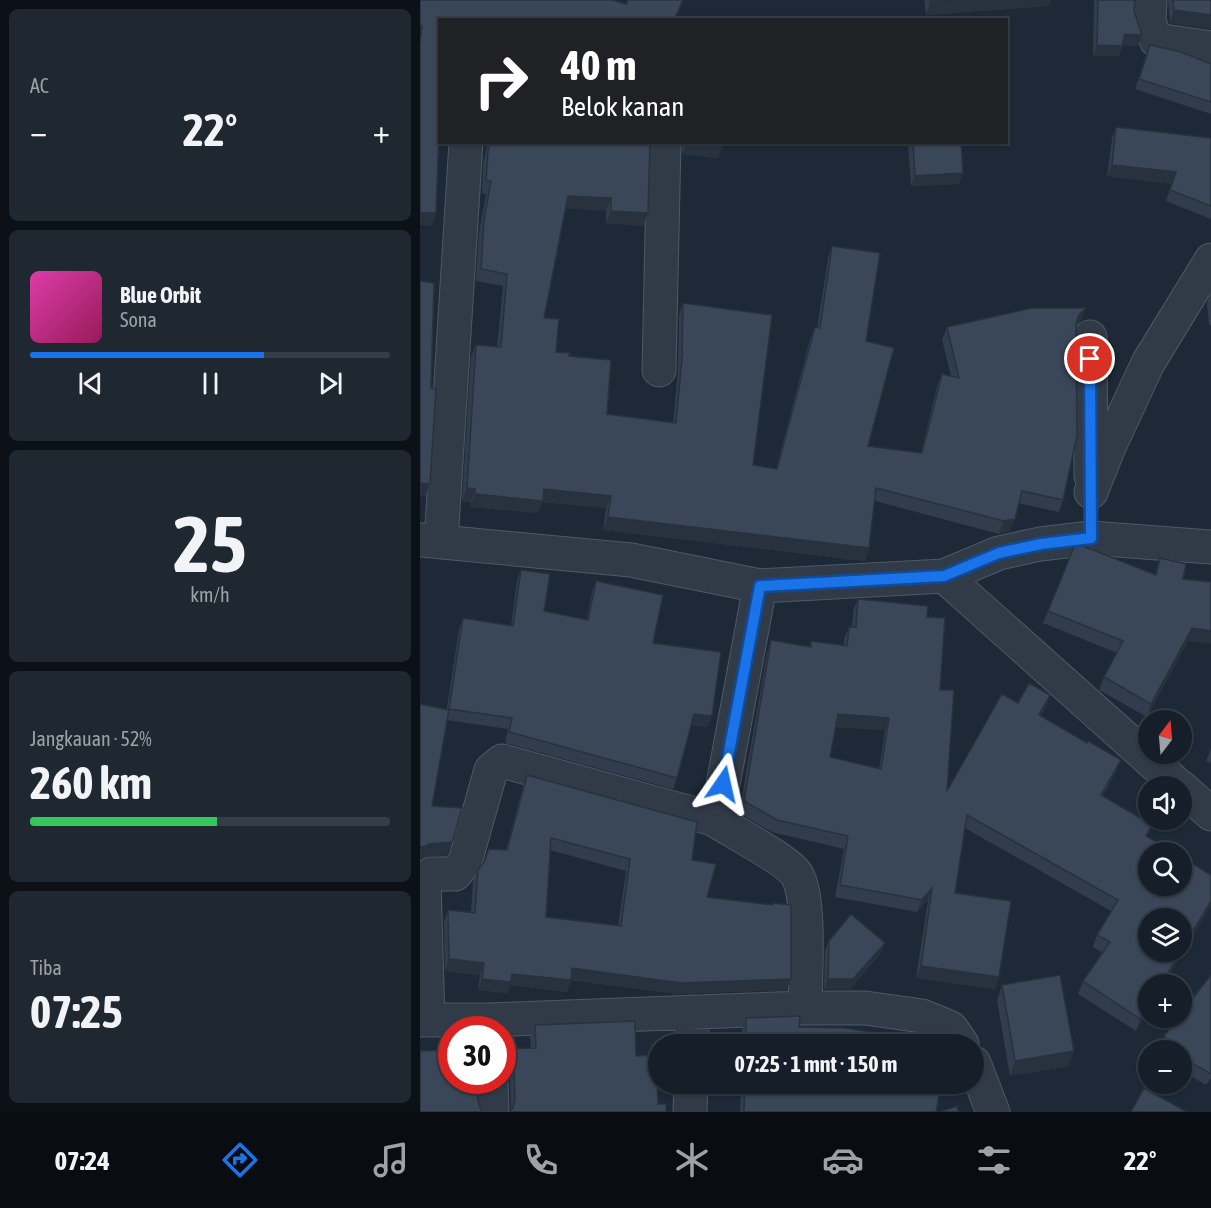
<!DOCTYPE html>
<html lang="id">
<head>
<meta charset="utf-8">
<style>
	:root { --surface:#161f29; --page:#1f2731; --text:#f1f3f6; --muted:#9ea2a8; --line:#353d46; --accent:#1a73e8 }
	body { margin:0; font-family:"Asap Condensed",sans-serif; background:var(--page); color:var(--text); height:100vh; display:flex; flex-direction:column; font-size:22px; white-space:nowrap }
	* { box-sizing:border-box; margin:0 }
	p { font-size:20px; color:var(--muted) }
	.icon { flex:none; width:33px; height:33px; fill:none; stroke:currentColor; stroke-width:2; stroke-linecap:round; stroke-linejoin:round }
	.map { position:relative; flex:1; overflow:hidden }
	.sheet { display:flex; flex-direction:column; gap:9px; padding:9px; background:#0c1117; width:420px }
	.sheet>* { flex:none }
	.top-card { position:absolute; left:18px; top:18px; width:570px; height:126px; border-radius:0px; box-shadow:0 2px 4px #0004,0 0 0 2px var(--line); background:#202124; color:#fff; overflow:hidden }
	.needle { width:39px; rotate:16deg }
	.tools { position:absolute; left:718px; top:710px; display:grid; gap:12px }
	.tools a { display:grid; place-items:center; width:54px; height:54px; border-radius:50%; background:var(--surface); box-shadow:0 2px 4px #0004,0 0 0 2px var(--line); font-size:30px }
	.speed { position:absolute; left:18px; top:1016px; display:flex; gap:12px; font-size:30px; font-weight:700; text-align:center }
	.speed>* { display:grid; place-content:center; width:78px; height:78px; border-radius:50%; background:var(--surface); box-shadow:0 2px 4px #0004,0 0 0 2px var(--line); line-height:1 }
	.speed .limit { border:9px solid #d22; background:#fff; color:#111 }
	.pin { position:absolute; display:grid; place-items:center; width:51px; height:51px; color:#fff; margin:-26px; border:3px solid #fff; border-radius:50%; box-shadow:0 2px 6px #0007 }
	.me { position:absolute; width:66px; margin:-33px; rotate:11deg; stroke-linejoin:round; filter:drop-shadow(0 0 4px #0008) }
	.turn { display:flex; align-items:center; gap:21px; height:126px; padding:0 24px; font-size:27px }
	.turn .icon { width:78px; height:78px; stroke-width:2.5 }
	.turn b { display:block; font-size:42px; line-height:51px }
	.big { font-size:45px; font-weight:700; line-height:1.1 }
	.sheet .widget { flex:1; display:flex; flex-direction:column; justify-content:center; gap:9px; min-width:0; padding:0 21px; border-radius:9px; background:var(--page) }
	.sheet .dial { align-items:center; gap:0 }
	.dial b { font-size:78px; line-height:1 }
	.song { display:flex; align-items:center; gap:18px }
	.cover { width:72px; height:72px; border-radius:9px; background:linear-gradient(135deg,hsl(320 70% 55%),hsl(330 70% 35%)) }
	.played { height:6px; border-radius:3px; background:linear-gradient(90deg,var(--accent) 65%,var(--line) 65%) }
	.keys { display:flex; justify-content:space-around; direction:ltr }
	.heat { display:flex; justify-content:space-between; align-items:center; font-size:33px; direction:ltr }
	.charge { height:9px; border-radius:4px; background:linear-gradient(90deg,#34c759 52%,var(--line) 0) }
	.trip { position:absolute; left:228px; top:1034px; width:336px; height:60px; border-radius:30px; background:var(--surface); box-shadow:0 2px 4px #0004,0 0 0 2px var(--line); font-weight:700; line-height:60px; text-align:center }
	.dock { display:flex; height:96px; justify-content:space-around; align-items:center; background:#090c10; color:var(--muted) }
	.dock .icon { width:42px; height:42px }
	.dock .active { color:var(--accent) }
	.dock b { font-size:27px; color:var(--text) }
	main { display:flex; flex:1; min-height:0 }
	.map>svg:first-child { display:block }
</style>
</head>
<body>
<main>
<section class="sheet">
<div class="widget"><p>AC</p>
<div class="heat"><a>−</a><b class="big">22°</b><a>+</a></div>
</div>
<div class="widget">
<div class="song"><i class="cover"></i><div><b>Blue Orbit</b><p>Sona</p></div></div>
<div class="played"></div>
<div class="keys"><svg class="icon" aria-label="previous" viewBox="0 0 24 24"><path d="M18 5L8 12l10 7zM5 5v14"/></svg><svg class="icon" aria-label="pause" viewBox="0 0 24 24"><path d="M8 5v14M16 5v14"/></svg><svg class="icon" aria-label="next" viewBox="0 0 24 24"><path d="M6 5l10 7-10 7zM19 5v14"/></svg></div>
</div>
<div class="widget dial"><b>25</b><p>km/h</p></div>
<div class="widget"><p>Jangkauan · 52%</p><b class="big">260 km</b><div class="charge"></div></div>
<div class="widget"><p>Tiba</p><b class="big">07:25</b></div>
</section>
<div class="map">
<svg width="791" height="1112" viewBox="0 0 791 1112">
	<rect width="100%" height="100%" fill="#1d2937"/>
	<g fill="none" stroke-linecap="round" stroke-linejoin="round">
		<defs>
			<path id="minor" d="M730,0L729,22L736,40L791,48
				M670,337L671,476
				M239,370L244,142
				M671,492L689,447L728,363L791,260
				M0,540L211,560L340,586L524,576L579,553L620,544L671,538L791,547
				M21,542L46,142
				M524,576L759,786
				M762,788L791,814
				M293,819C310,830 369,861 377,875C391,898 385,978 385,1008
				M0,1020H69L385,1008H445L502,1016L531,1028L542,1044
				M8,1020L4,882L11,874H35L45,862L71,770L82,761L293,819L299,806L340,586
				M272,1044V1012
				M554,1063L573,1112
				M71,1080L72,1112
				M270,1112L271,1083"/>
		</defs>
		<!-- minor casing -->
		<use href="#minor" stroke="#4e5866" stroke-width="35"/>
		<!-- minor -->
		<use href="#minor" stroke="#313b48" stroke-width="33"/>
	</g>
	<!-- wall -->
	<path fill="#313d4c" fill-rule="evenodd" d="M504,0H630L628,6L506,15Z
		M674,0H715L714,11L722,35L718,46L703,45L699,56H673Z
		M748,0H791V29L750,23Z
		M726,56L791,64V114L715,89Z
		M696,127L791,138V219L746,201L752,184L687,176L692,138Z
		M68,142H230L228,213L223,226L186,223V211L146,208L124,318L136,352L149,356L187,414L253,423L258,370L259,315L263,303L333,465L356,469L390,339L395,327L397,328L408,258L412,246L446,341L448,446L501,453L517,386L522,374L531,376L522,340L527,327L666,308L661,321L656,326L643,500L639,512L598,503L590,531L579,534L455,501L449,548L445,561L183,530L186,508L122,502L118,513L50,507L51,502L42,501L51,357L56,345L77,347L83,286L56,281L59,232L66,194L62,193L63,164Z
		M261,142H303L298,158L262,154Z
		M488,142H541L543,173L539,184L491,186Z
		M791,291V325H789L787,303Z
		M740,558L763,579L768,641L727,717L679,690L684,677L697,653L623,623L628,611L735,575Z
		M101,570L124,611L167,619L172,592L176,581L233,643L288,727L271,725L257,778L253,789L85,743L88,729L27,720L12,806L33,840L28,853L26,855L4,857L39,629L43,618L91,626L97,580Z
		M438,599L507,617L520,690L527,791L598,703L630,695L626,707L621,716L667,743L701,760L696,772L683,796L727,837L729,1009L716,1031L658,994L663,981L683,953L673,947L677,935L691,911L545,828L535,893L579,977L575,989L496,978L508,900L497,912L415,897L424,849L352,832L319,813L347,653L351,640L389,647L391,641L424,645V639L429,627H432L433,611ZM416,727L465,730L459,769L410,757Z
		M791,748V763L786,761Z
		M107,775L272,860L287,897L367,990L257,994L151,980L147,992L90,985L87,993L58,990L60,975L25,971L24,921L28,910L51,912L53,881L58,870L86,850L103,786ZM130,850L206,871L198,925L126,917Z
		M409,941L461,953L430,989H404L405,951Z
		M791,975V1078L786,1085L762,1071V1050H739L744,1036Z
		M582,985L649,1066L590,1076L577,1000Z
		M326,1018L379,1027L482,1037L527,1044H322V1030Z
		M115,1025L216,1056L238,1104L91,1111L90,1079L87,1071L82,1066V1049L111,1048L110,1037Z
		M321,1083H521L516,1112H320Z"/>
	<!-- shaded-wall -->
	<path fill="#28323e" d="M263,0H264L255,20H254Z
		M538,0H630L628,6L506,15L510,2Z
		M754,10L791,15V29L750,23Z
		M705,34L722,35L718,46L701,45Z
		M677,45L702,46L699,56H673Z
		M267,142H274L303,145L298,158L262,154Z
		M692,165L756,172L752,184L687,176Z
		M543,173L539,184L491,186L495,176Z
		M148,196L191,198L186,211L144,208Z
		M191,211L228,213L223,226L186,223Z
		M0,213H16L12,226L0,225Z
		M666,308L661,321L654,327L659,315Z
		M0,483L10,484L5,497L0,496Z
		M47,488L55,489L51,502L42,501Z
		M124,489L191,496L186,508L122,502L118,513L50,507L55,494Z
		M188,517L449,548L445,561L183,530Z
		M595,519L590,531L579,534L584,521Z
		M772,628L791,631V644L768,641L727,717L731,704Z
		M630,695L626,707L615,727L619,715Z
		M274,714L292,716L288,727L270,724Z
		M418,714L469,718L465,730L413,726Z
		M701,760L696,772L676,807L681,795Z
		M33,840L28,853L26,855L4,857L0,859V846L9,844Z
		M512,888L508,900L497,912L502,900Z
		M791,901V906L744,984H741Z
		M465,943L461,953L430,989H404L408,979Z
		M29,959L64,963L60,975L25,971Z
		M501,966L579,977L575,989L496,978Z
		M152,968L371,979L367,990L257,994L148,979Z
		M92,974L151,980L147,992L90,985L87,993L58,990L62,979Z
		M729,1004V1009L716,1031L720,1019Z
		M654,1051L649,1066L590,1076L595,1061Z"/>
	<!-- building -->
	<path fill="#394758" stroke="#28323e" stroke-width="1.5" fill-rule="evenodd" d="M0,0H192L206,4L208,0H263L254,20H20V101L16,213H0V44L2,26H0Z
		M510,0H538L510,2Z
		M678,0H715L714,11L722,35L705,34L702,46L677,45Z
		M753,0H791V15L754,10Z
		M730,45L761,52L791,64V102L719,79Z
		M696,127L791,138V206L750,190L756,172L692,165Z
		M70,142H230L228,213L191,211V198L148,196L124,318L139,319L136,352L150,353L149,356L191,360L187,414L256,423L262,358L263,303L352,315L333,465L357,469L395,327L400,328L412,246L460,253L446,341L474,348L448,446L502,453L522,374L539,378L527,327L612,308H666L659,315L656,325L657,436L643,500L602,491L595,519L584,521L456,488L449,548L188,517L191,496L124,489L123,501L55,494V489L47,488L56,345L81,347L87,274L61,269L64,220L71,181L66,180L68,151Z
		M274,142H303V145Z
		M493,142H541L543,173L495,176Z
		M0,281L14,283L11,388L16,389L10,484L0,483Z
		M663,546L736,575L740,558L766,564L763,579L791,582V631L772,628L731,704L684,677L703,641L628,611L654,547Z
		M101,570L130,574L124,611L168,620L176,581L243,595L233,643L301,652L292,716L274,714L257,778L89,732L92,718L29,709L43,618L93,626Z
		M438,599L508,606L507,617L525,618L520,690H534L527,791L582,694L598,703L609,683L630,695L619,715L667,743L668,741L701,760L681,795L732,825L726,836L753,852H729V885H762V857L791,875V901L762,950V918H729V951H761L741,984H729V1004L720,1019L663,981L690,942L677,935L698,900L547,815L535,893L591,901L579,977L501,966L512,888L502,900L420,885L428,836L357,820L324,801L351,640L391,647V641L427,646L429,627H436ZM418,714L469,718L461,769L410,757Z
		M0,704L29,710L12,806L42,808L33,840L31,842L9,844L4,847L0,846Z
		M107,775L277,822L272,860L296,864L287,897L353,905V903L371,905V979L261,983L152,968L151,980L92,974L91,982L62,979L64,963L29,959L28,910L55,913L58,870L64,862L69,849L87,850ZM131,838L210,859L201,926L126,917Z
		M431,914L465,943L433,979H408L409,941Z
		M640,975L654,1051L595,1061L582,985Z
		M791,975V1074L762,1057V1050H750L741,1044L745,1037L744,1036L759,1017H762V1012Z
		M380,1016L379,1027L425,1028L482,1037L483,1035L528,1043L527,1044H326V1018Z
		M215,1021L216,1056L236,1055L238,1104H246V1112H90L93,1108L95,1100L94,1068L92,1059L85,1052L82,1051V1049L116,1048L115,1025Z
		M32,1050V1080H57L58,1101L61,1110L62,1112H0V1051Z
		M325,1083H521L516,1112H324Z
		M724,1088L767,1112H711Z
		M537,1106L539,1112H520Z"/>
	<g fill="none" stroke-linecap="round" stroke-linejoin="round">
		<defs>
			<path id="route" d="M303,784L340,586L524,576L579,553L621,544L671,538L670,359"/>
		</defs>
		<!-- route casing -->
		<use href="#route" stroke="#114b97" stroke-width="15"/>
		<!-- route -->
		<use href="#route" stroke="#1a73e8" stroke-width="10"/>
	</g>
</svg>
<div class="tools">
<a><svg class="needle" viewBox="-14 -14 28 28"><path d="M0-13l5 13h-10z" fill="#e53935"/><path d="M0 13l5-13h-10z" fill="#9ea2a8"/></svg></a>
<a><svg class="icon" aria-label="sound" viewBox="0 0 24 24"><path d="M4 9h4l5-4v14l-5-4H4zM17 9q2 3 0 6"/></svg></a>
<a><svg class="icon" aria-label="search" viewBox="0 0 24 24"><circle cx="10" cy="10" r="6"/><path d="M15 15l6 6"/></svg></a>
<a><svg class="icon" aria-label="layers" viewBox="0 0 24 24"><path d="M12 4l9 5-9 5-9-5zM3 14l9 5 9-5"/></svg></a>
<a>+</a>
<a>−</a>
</div>
<div class="speed"><div class="limit">30</div></div>
<div class="pin" style="left:670px;top:359px;background:#d93025"><svg class="icon" aria-label="arrive" viewBox="0 0 24 24"><path d="M6 21V4h12l-3 4 3 4H6"/></svg></div>
<svg class="me" style="left:303px;top:784px" viewBox="-20 -20 40 40"><path d="M0-17L14 15 0 8-14 15z" fill="#1a73e8" stroke="#fff" stroke-width="4"/></svg>
<div class="trip">07:25 · 1 mnt · 150 m</div>
<div class="top-card">
<div class="turn"><svg class="icon" aria-label="right" viewBox="0 0 24 24"><path d="M7 20v-9h11M14 6l5 5-5 5"/></svg><div><b>40 m</b>Belok kanan</div></div>
</div>
</div>
</main>
<nav class="dock">
<b>07:24</b>
<svg class="icon active" aria-label="directions" viewBox="0 0 24 24"><path d="M12 3l9 9-9 9-9-9zM9 14v-3h6M13 9l2 2-2 2"/></svg>
<svg class="icon" aria-label="music" viewBox="0 0 24 24"><path d="M9 18V5l10-2v13"/><circle cx="6" cy="18" r="3"/><circle cx="16" cy="16" r="3"/></svg>
<svg class="icon" aria-label="phone" viewBox="0 0 24 24"><path d="M5 4h4l2 5-3 2q2 4 5 5l2-3 5 2v4C11 20 4 13 5 4z"/></svg>
<svg class="icon" aria-label="climate" viewBox="0 0 24 24"><path d="M12 3v18M4 7l16 10M4 17L20 7"/></svg>
<svg class="icon" aria-label="car" viewBox="0 0 24 24"><path d="M5 17H2v-5l4-1 3-4h7l3 4 3 1v5h-3M9 17h6M6 11h13"/><circle cx="7" cy="17" r="2"/><circle cx="17" cy="17" r="2"/></svg>
<svg class="icon" aria-label="filters" viewBox="0 0 24 24"><path d="M4 7h16M4 17h16"/><circle cx="9" cy="7" r="2"/><circle cx="15" cy="17" r="2"/></svg>
<b>22°</b>
</nav>
</body>
</html>
